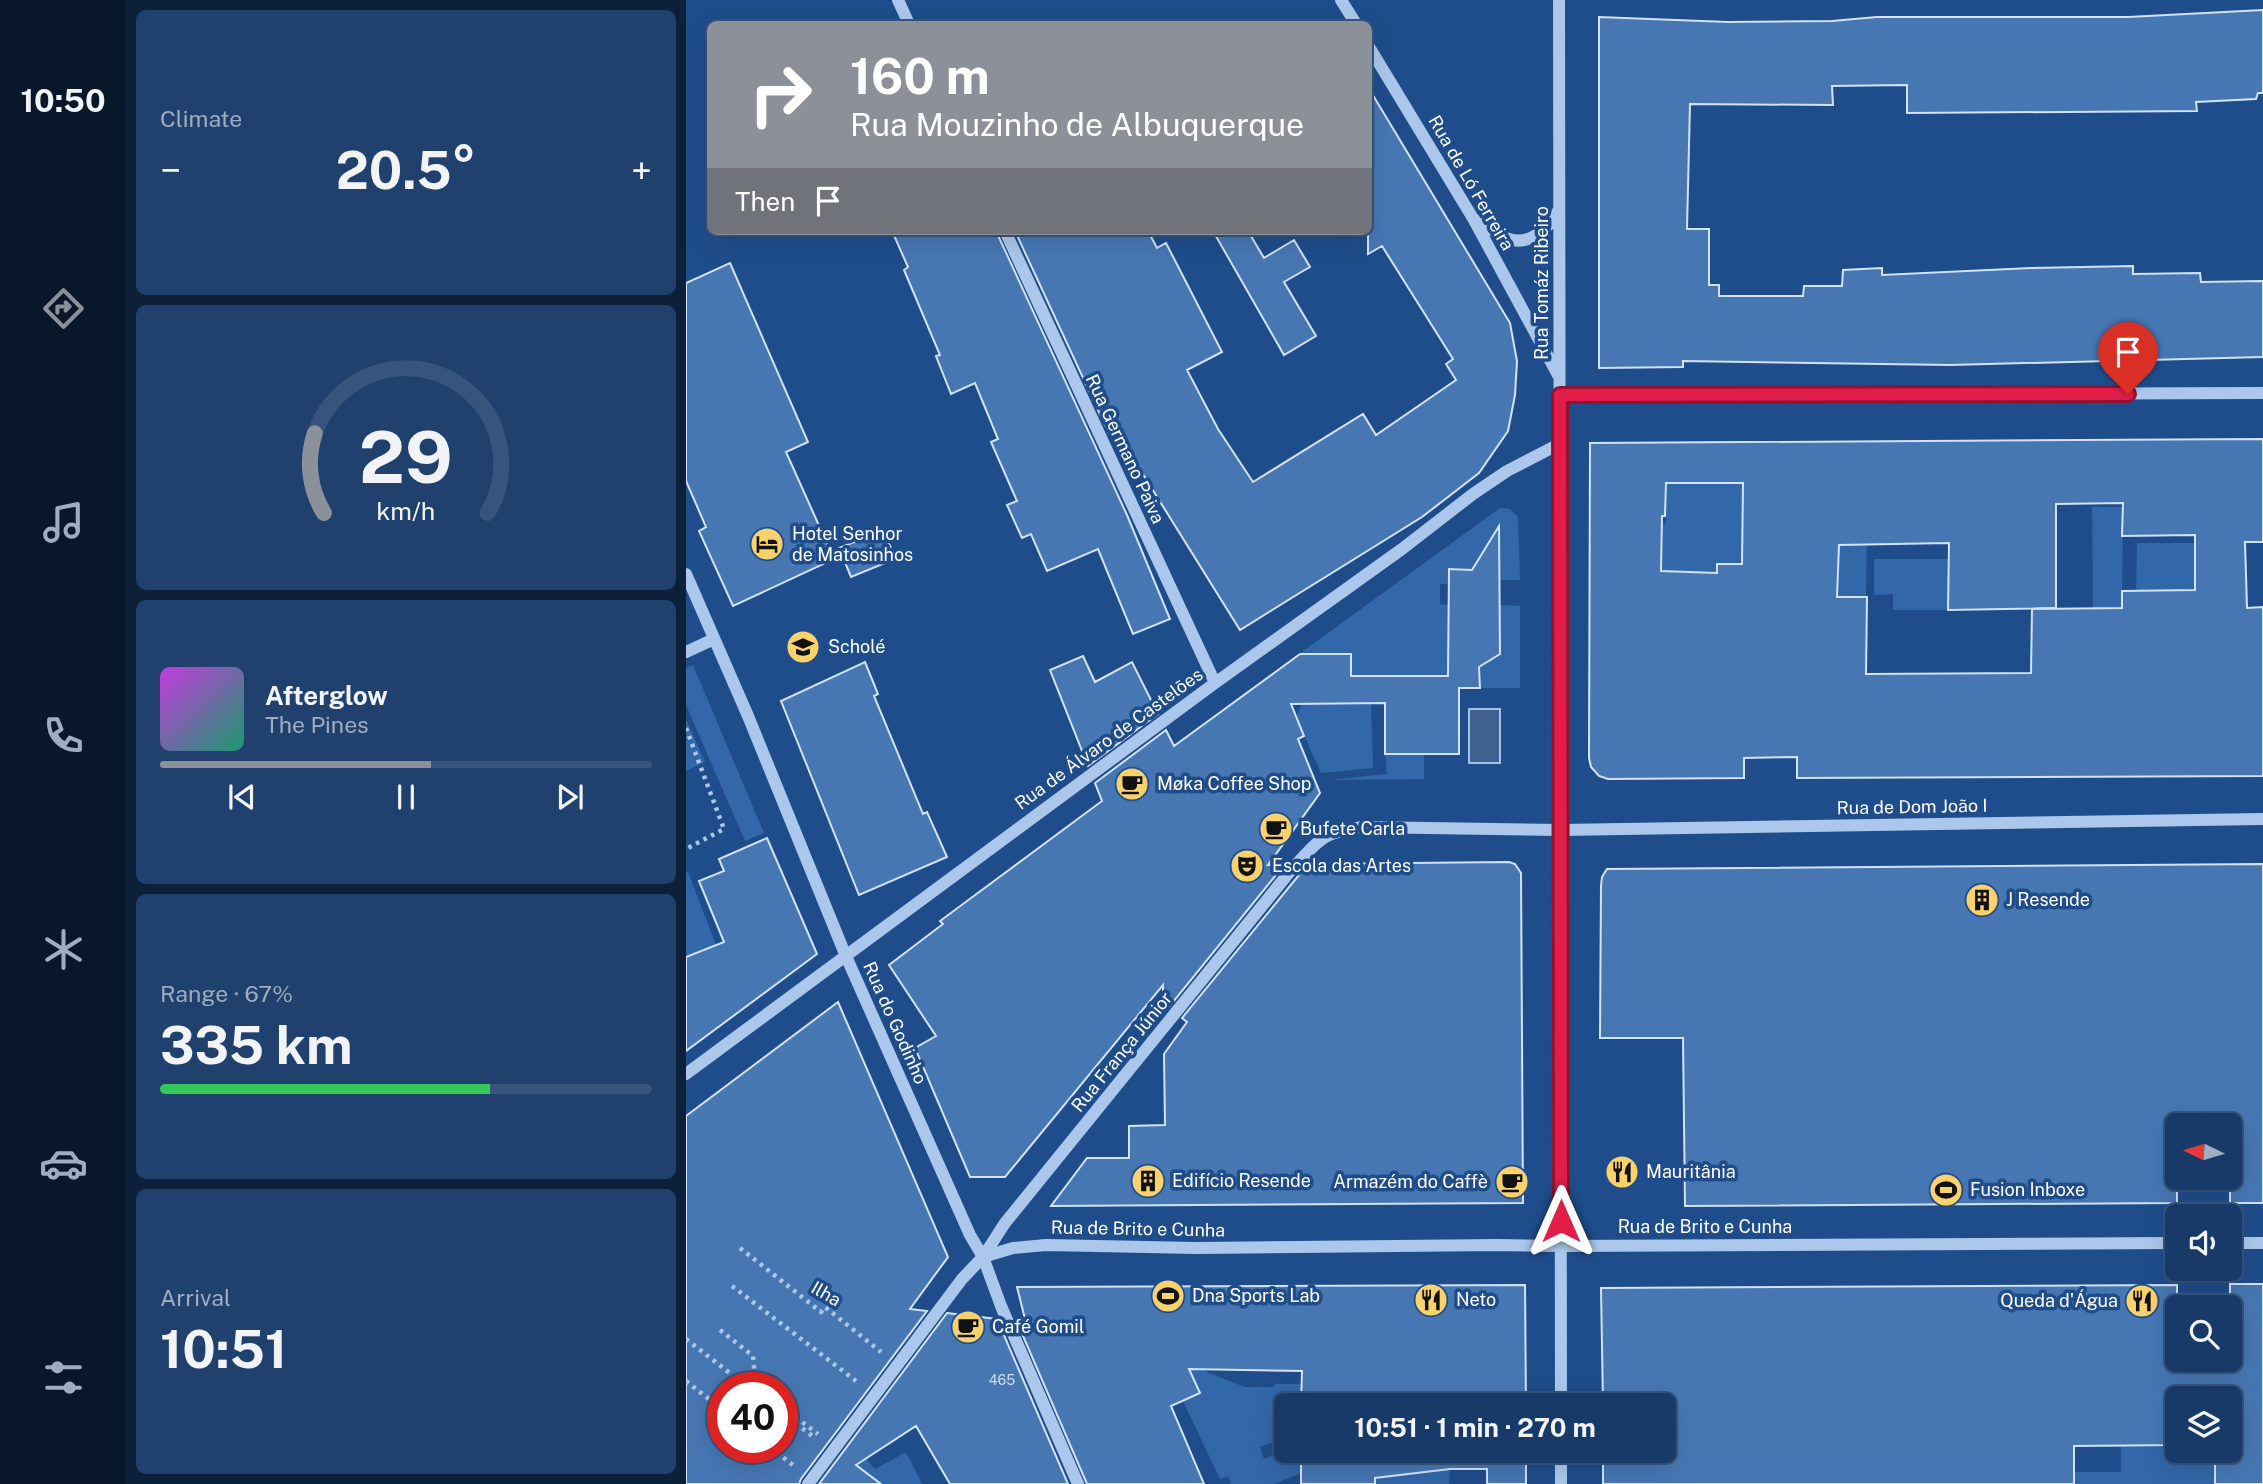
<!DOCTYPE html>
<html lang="en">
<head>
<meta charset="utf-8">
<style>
	:root { --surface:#173a68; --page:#20416e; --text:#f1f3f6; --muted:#9eadc0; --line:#36547c; --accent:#8c9099 }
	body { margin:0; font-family:"Public Sans",sans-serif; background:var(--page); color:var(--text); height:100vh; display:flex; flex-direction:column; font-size:26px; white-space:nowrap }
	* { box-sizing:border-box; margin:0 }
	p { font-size:23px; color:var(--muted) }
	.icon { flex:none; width:38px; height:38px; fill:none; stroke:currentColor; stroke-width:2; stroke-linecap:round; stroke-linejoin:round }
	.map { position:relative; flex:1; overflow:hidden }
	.drawer { display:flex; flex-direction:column; gap:10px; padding:10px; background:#0d2039; width:560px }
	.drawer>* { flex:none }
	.banner { position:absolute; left:21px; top:21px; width:665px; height:214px; border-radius:10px; box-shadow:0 7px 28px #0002,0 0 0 2px var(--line); background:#8c9099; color:#fff; overflow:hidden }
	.needle { width:46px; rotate:275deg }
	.buttons { position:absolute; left:1479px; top:1113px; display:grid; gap:14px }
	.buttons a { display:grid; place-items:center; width:77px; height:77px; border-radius:10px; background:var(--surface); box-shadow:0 7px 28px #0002,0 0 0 2px var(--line); font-size:35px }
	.speed { position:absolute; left:21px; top:1372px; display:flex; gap:14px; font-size:35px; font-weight:700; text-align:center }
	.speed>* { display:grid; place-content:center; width:91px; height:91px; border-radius:50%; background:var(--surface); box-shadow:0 7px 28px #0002,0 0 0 2px var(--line); line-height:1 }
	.speed .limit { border:10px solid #d22; background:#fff; color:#111 }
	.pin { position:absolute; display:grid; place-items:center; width:60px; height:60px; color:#fff; margin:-72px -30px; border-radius:50% 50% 50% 0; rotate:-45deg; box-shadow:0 0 7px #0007 }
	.pin .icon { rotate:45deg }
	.me { position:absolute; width:77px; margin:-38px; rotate:0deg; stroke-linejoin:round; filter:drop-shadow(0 0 5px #0008) }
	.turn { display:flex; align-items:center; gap:24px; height:147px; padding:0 28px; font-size:32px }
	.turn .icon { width:91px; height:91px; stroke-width:2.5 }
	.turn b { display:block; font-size:49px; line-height:60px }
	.then { display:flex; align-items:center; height:66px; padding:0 28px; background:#0003; gap:14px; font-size:26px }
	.big { font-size:52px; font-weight:700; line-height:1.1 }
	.drawer .widget { flex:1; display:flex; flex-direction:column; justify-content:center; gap:10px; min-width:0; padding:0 24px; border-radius:10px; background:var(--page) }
	.drawer .dial { align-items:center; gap:0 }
	.dial svg { height:182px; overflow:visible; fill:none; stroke:var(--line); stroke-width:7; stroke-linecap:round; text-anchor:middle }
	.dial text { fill:var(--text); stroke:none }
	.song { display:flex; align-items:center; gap:21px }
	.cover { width:84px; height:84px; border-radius:10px; background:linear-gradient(135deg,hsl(290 70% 55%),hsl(160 70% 35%)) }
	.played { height:7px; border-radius:4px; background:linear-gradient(90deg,var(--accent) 55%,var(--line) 55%) }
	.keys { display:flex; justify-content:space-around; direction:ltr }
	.heat { display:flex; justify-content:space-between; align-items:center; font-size:38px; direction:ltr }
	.charge { height:10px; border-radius:5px; background:linear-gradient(90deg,#34c759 67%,var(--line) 0) }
	.trip { position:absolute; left:588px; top:1393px; width:402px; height:70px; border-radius:10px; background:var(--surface); box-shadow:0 7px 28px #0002,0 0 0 2px var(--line); font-weight:700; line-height:70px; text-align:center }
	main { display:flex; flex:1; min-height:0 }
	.dock { display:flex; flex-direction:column; width:126px; justify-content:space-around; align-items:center; background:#09172a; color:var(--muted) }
	.dock .icon { width:49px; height:49px }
	.dock .selected { color:var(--accent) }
	.dock b { font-size:32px; color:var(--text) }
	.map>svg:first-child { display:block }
</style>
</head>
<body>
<main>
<nav class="dock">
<b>10:50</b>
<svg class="icon selected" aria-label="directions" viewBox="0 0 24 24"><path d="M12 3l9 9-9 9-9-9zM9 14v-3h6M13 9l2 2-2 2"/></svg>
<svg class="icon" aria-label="music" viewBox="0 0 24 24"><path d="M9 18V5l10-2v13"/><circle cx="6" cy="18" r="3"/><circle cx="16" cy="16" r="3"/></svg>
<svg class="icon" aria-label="phone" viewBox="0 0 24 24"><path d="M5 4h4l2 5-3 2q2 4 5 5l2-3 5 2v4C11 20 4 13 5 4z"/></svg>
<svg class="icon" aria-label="climate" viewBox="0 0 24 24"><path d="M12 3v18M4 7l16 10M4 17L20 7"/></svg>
<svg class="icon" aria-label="car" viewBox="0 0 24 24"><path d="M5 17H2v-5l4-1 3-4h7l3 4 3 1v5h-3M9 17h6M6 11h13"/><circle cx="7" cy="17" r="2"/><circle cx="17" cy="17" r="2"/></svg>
<svg class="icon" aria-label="filters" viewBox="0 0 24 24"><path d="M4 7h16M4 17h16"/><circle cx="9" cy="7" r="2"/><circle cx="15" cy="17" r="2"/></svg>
</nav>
<section class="drawer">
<div class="widget"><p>Climate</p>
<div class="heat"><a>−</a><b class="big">20.5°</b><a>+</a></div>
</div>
<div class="widget dial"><svg viewBox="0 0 100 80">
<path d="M14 69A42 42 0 1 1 86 69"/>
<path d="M14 69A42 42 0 0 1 10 34" stroke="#8c9099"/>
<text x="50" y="56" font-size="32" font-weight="700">29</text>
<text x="50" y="72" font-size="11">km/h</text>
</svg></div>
<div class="widget">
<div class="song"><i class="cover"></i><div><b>Afterglow</b><p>The Pines</p></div></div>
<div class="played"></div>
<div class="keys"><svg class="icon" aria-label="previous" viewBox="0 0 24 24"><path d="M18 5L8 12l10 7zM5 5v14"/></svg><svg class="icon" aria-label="pause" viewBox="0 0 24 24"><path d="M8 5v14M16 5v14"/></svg><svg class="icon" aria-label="next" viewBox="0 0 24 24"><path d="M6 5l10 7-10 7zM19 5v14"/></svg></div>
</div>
<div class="widget"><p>Range · 67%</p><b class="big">335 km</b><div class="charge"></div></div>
<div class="widget"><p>Arrival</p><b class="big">10:51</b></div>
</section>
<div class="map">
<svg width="1577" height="1484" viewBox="0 0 1577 1484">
	<rect width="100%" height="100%" fill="#1f4d8b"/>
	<!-- green -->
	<path fill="#3267a9" d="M980,483H1057V565L1031,587L975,571L976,524L980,523Z
		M1406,507H1437L1436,608H1407Z
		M814,508L824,509L832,517L834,580H813L796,554L792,559L791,570H763V584H754V604L763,605V656L814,605L834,606V688H794L793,676H665V654H635L593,688L591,670Z
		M1271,512L1262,610H1207V594L1188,595V559H1262V543Z
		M1151,517H1181L1180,597H1151Z
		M1451,543H1509V590L1450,597Z
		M7,665L78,833L59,841L0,705V668Z
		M685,703L687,768L635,773L610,717L616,704Z
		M0,719L19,762L0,771Z
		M699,754H738V779L644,780L701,774Z
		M2,872L30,945L0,957V873Z
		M498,1356L523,1373L559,1387H588V1384H615V1405H600V1424L588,1426V1442L574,1447L578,1459L600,1450L615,1451V1473L588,1484H545L542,1476L534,1479L497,1401L514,1393L508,1380L497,1385Z
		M1435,1445H1491V1451H1529V1484H1388V1472H1435Z
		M174,1452L189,1469L220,1452L236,1484H190L191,1481L167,1462Z
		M689,1455L764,1469L763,1484H689Z"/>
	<!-- water -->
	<path fill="#3f618e" stroke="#9fc2ed" stroke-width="2" d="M783,709H814V763H783Z"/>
	<!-- building -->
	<path fill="#4777b3" stroke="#d1e2f9" stroke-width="2" fill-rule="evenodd" d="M1577,10V93H1572L1570,99L1510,102L1511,111L1221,113V85L1146,86L1147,105L1004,104L1001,229H1023V285H1033V296H1117L1118,286H1156L1157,270L1196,268V275L1345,268L1447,266V274L1514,273L1515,282L1577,281V357L1264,365L997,361V367L913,368V17L1042,22L1146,21L1191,17H1442Z
		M682,87L824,323L831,361L829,395L822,431L793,473L736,517L554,630L430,431L423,434L329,231H462L471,248L480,243L536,352L501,370L532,429L567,482L677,414L690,435L770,380L760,364L767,359L696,246L682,254Z
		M206,231H310L441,515L484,619L447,634L412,549L361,571L345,534L336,538L321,505L331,501L305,442L312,439L289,383L265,394L250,356L254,355L218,270L222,267Z
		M527,231H562L578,258L608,240L624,267L598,282L630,336L598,355Z
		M44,263L122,442L100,452L148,559L47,606L13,531L20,527L0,481V283Z
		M1577,439V542H1559L1561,608L1577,607V776L1111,778V757L1058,758V778L922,779L913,776L905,767L903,758L904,443ZM980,483H1057L1056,564H1031V573L975,571L976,516H979ZM1437,503L1436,536L1509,535V590L1436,591V608L1346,609L1345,673L1180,674L1181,597H1151L1153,545L1263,543L1262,610L1370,608V504Z
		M813,526L814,654L793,667L794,688H773V754H699V703L605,704L618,736L612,739L634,793L582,865H598L483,1007L477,1003V985L319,1177H284L229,1048L250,1036L203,965L257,924L254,921L416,801L409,783L480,730L488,746L614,654H665V676H762L763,569L786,570Z
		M198,530L209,559L165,577L153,548Z
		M397,656L409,682L446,662L472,714L402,766L364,670Z
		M179,662L192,694L188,696L237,814L241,812L261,857L173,895L95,701Z
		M81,838L131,954L0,1051V957L38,942L13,881L38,871L33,859Z
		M823,862L829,864L835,873L837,1203L365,1206L401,1158H443V1126L479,1125L478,1054L501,1022L496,1018L622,864Z
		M1577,864V1203H1544V1125H1491V1203L999,1206L997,1038H914L915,886L916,877L921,869Z
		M152,1002L262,1257L224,1309L241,1311L115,1479L113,1484H0V1116ZM37,1388H96V1447H37Z
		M1544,1284H1577V1484H1529V1451H1544V1398H1491V1445L1388,1446V1484H917V1451H978V1405H917L915,1288L1491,1285V1360H1544Z
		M839,1285L840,1405H615L616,1371L503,1369L514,1393L485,1406L518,1484H401L331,1322L340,1323L331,1287Z
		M261,1313L311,1319L382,1484H264L230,1426L170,1465L195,1484H133Z
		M615,1451H840V1484H801V1469H764L689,1478V1484H615Z"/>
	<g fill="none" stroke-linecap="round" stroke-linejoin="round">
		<!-- path -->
		<path stroke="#abc8ec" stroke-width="4.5" stroke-dasharray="3.5 5" stroke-linecap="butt" d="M0,728L38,829L0,849
			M54,1248L135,1312L139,1307L195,1352
			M46,1286L170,1381
			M34,1330L67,1356L70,1388
			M0,1339L63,1388
			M0,1381L37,1410
			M96,1407L132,1434
			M96,1413L129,1438
			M84,1447L108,1466"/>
		<!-- minor -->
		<path stroke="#abc8ec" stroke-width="12" d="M212,0L223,24
			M655,0L670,24
			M873,0L875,1405
			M682,45L788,220L872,375
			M789,220C799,225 813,236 823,239C843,246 864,228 872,211
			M319,231L529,683
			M874,395L1577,393
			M0,574L62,716L159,954L284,1235L297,1257L315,1306L392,1484
			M0,652L28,639
			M0,1074L529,683L716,549L787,494L821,471L875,443
			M1544,1243H1577
			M297,1257L327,1248L360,1245L510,1248L811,1245L875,1246L1491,1243
			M122,1484L276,1279L297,1257L319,1223L606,869C632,841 636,832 676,827L875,830L1577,819
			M875,1484V1451"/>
	</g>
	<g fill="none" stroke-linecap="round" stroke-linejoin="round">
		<defs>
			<path id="route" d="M875,1221L874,395L1442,394"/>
		</defs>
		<!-- route casing -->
		<use href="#route" stroke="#92132f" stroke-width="18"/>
		<!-- route -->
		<use href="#route" stroke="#e11d48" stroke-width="12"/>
	</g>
	<!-- icons -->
	<defs>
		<symbol id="hotel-disc" viewBox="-11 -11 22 22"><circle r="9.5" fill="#fad26b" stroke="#1f4d8b"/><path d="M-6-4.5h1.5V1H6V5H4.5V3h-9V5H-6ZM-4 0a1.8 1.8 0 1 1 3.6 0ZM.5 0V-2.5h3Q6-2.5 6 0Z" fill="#111"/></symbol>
		<symbol id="school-disc" viewBox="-11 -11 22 22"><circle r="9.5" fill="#fad26b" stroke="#1f4d8b"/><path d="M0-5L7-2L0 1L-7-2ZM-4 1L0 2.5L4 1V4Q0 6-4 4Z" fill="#111"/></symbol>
		<symbol id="cafe-disc" viewBox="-11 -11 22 22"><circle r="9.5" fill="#fad26b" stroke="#1f4d8b"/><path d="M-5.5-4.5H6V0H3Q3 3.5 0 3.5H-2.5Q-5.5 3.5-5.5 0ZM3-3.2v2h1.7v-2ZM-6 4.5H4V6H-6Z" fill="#111"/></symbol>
		<symbol id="theatre-disc" viewBox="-11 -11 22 22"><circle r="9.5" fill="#fad26b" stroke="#1f4d8b"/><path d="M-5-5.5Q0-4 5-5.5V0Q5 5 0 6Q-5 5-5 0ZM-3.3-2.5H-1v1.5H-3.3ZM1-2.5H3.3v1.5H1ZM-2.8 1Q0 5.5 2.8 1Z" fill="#111"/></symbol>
		<symbol id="building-disc" viewBox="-11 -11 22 22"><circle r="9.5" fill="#fad26b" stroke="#1f4d8b"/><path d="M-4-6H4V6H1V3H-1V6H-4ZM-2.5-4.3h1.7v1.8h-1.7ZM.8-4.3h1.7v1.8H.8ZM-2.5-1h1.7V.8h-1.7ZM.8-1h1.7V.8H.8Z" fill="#111"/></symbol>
		<symbol id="restaurant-disc" viewBox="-11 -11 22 22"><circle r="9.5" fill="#fad26b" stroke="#1f4d8b"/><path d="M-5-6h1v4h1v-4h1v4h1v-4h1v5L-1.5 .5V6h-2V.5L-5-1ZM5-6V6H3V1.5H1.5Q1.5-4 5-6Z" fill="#111"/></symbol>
		<symbol id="stadium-disc" viewBox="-11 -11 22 22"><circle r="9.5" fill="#fad26b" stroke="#1f4d8b"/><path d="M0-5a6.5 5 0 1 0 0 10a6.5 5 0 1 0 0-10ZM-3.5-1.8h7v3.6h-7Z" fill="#111"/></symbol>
	</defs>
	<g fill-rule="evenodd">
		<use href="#hotel-disc" x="62" y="525" width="38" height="38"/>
		<use href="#school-disc" x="98" y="628" width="38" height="38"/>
		<use href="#cafe-disc" x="427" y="765" width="38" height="38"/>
		<use href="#cafe-disc" x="571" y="810" width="38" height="38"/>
		<use href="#theatre-disc" x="542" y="847" width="38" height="38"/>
		<use href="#building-disc" x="1277" y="881" width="38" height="38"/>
		<use href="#restaurant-disc" x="917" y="1153" width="38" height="38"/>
		<use href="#building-disc" x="443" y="1162" width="38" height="38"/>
		<use href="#cafe-disc" x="807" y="1163" width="38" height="38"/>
		<use href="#stadium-disc" x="1241" y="1171" width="38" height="38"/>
		<use href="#stadium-disc" x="463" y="1277" width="38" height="38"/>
		<use href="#restaurant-disc" x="726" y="1281" width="38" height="38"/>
		<use href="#restaurant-disc" x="1437" y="1282" width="38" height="38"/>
		<use href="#cafe-disc" x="263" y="1308" width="38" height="38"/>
	</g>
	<g text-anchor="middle" stroke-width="7" stroke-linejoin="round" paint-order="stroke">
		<!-- number labels -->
		<g font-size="14" fill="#d1ddec">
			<text x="316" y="1385">465</text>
		</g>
		<!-- street labels -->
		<g font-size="18" fill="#fff" stroke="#1f4d8b">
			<text transform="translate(785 183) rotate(60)" y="6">Rua de Ló Ferreira</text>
			<text transform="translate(856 283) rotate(-90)" y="6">Rua Tomáz Ribeiro</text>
			<text transform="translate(439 449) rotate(65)" y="6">Rua Germano Paiva</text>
			<text transform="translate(423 739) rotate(-36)" y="6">Rua de Álvaro de Castelões</text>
			<text transform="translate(1226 807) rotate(-1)" y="6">Rua de Dom João I</text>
			<text transform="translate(209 1023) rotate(66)" y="6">Rua do Godinho</text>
			<text transform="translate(436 1052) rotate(-51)" y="6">Rua França Júnior</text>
			<text x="1019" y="1233">Rua de Brito e Cunha</text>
			<text transform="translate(452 1229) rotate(1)" y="6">Rua de Brito e Cunha</text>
			<text transform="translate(140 1294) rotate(30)" y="6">Ilha</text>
		</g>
		<!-- poi labels -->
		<g font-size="18" fill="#fff" stroke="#1f4d8b" text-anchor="start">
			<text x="106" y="540">Hotel Senhor<tspan x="106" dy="21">de Matosinhos</tspan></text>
			<text x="142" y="653">Scholé</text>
			<text x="471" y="790">Møka Coffee Shop</text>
			<text x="614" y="835">Bufete Carla</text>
			<text x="586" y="872">Escola das Artes</text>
			<text x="1320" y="906">J Resende</text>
			<text x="960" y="1178">Mauritânia</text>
			<text x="486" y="1187">Edifício Resende</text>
			<text x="802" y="1188" text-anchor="end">Armazém do Caffè</text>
			<text x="1284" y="1196">Fusion Inboxe</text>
			<text x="506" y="1302">Dna Sports Lab</text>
			<text x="770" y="1306">Neto</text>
			<text x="1432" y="1307" text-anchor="end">Queda d'Água</text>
			<text x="306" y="1333">Café Gomil</text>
		</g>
	</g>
</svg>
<div class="buttons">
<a><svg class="needle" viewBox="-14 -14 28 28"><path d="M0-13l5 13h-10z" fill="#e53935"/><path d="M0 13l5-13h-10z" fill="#9eadc0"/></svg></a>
<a><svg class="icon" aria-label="sound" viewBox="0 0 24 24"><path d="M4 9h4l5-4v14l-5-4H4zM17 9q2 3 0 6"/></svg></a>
<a><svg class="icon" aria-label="search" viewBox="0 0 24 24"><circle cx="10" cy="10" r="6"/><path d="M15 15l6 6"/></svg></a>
<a><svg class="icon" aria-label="layers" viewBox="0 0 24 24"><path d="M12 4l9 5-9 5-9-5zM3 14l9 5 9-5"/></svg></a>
</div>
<div class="speed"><div class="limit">40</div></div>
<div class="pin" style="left:1442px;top:394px;background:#d93025"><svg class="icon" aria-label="arrive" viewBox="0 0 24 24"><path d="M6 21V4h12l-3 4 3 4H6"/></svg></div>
<svg class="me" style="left:875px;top:1221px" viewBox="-20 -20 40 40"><path d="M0-17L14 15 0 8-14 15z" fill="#e11d48" stroke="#fff" stroke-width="4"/></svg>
<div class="trip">10:51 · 1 min · 270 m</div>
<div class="banner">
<div class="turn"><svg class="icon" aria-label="right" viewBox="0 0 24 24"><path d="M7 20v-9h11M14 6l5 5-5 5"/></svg><div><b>160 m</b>Rua Mouzinho de Albuquerque</div></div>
<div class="then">Then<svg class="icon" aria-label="arrive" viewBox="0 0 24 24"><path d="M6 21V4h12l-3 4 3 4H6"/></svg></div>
</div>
</div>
</main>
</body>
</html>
